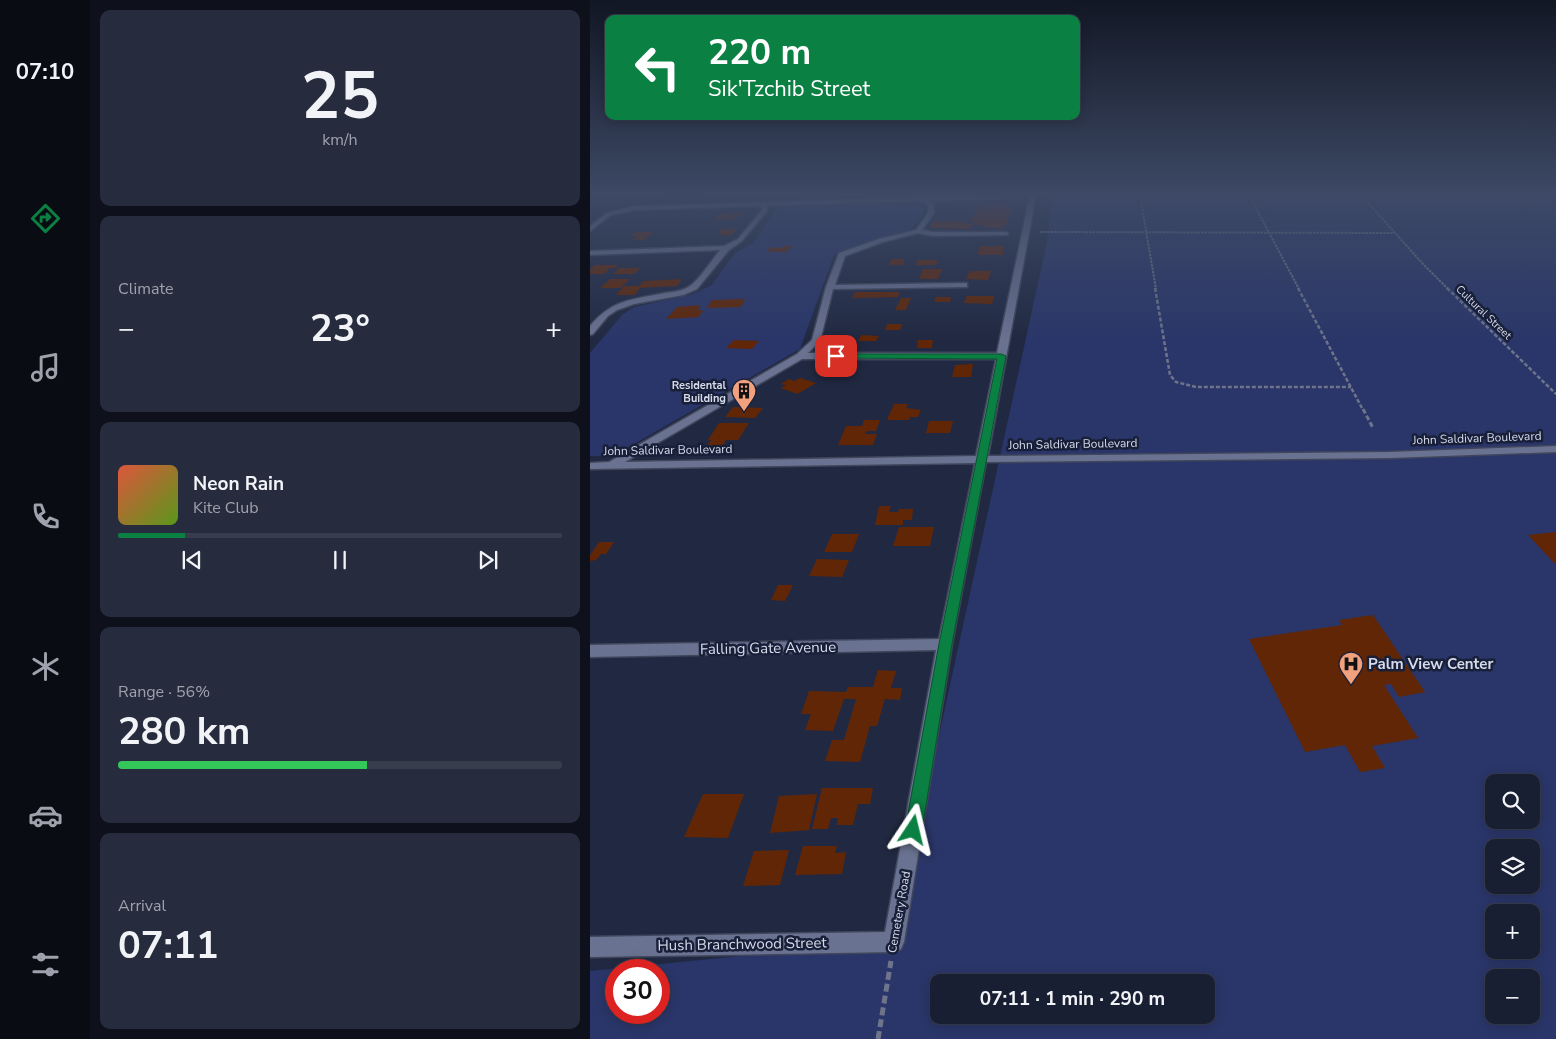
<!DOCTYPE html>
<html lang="en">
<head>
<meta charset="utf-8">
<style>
	:root { --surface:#191f32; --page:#262c3e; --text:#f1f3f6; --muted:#9fa2ac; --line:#373d4d; --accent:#0b8043 }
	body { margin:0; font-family:"Nunito Sans",sans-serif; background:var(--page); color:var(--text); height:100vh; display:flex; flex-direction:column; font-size:19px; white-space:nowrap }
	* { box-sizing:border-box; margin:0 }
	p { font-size:16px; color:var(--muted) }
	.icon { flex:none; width:28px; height:28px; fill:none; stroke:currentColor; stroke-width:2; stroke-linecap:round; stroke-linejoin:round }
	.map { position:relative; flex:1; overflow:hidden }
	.sheet { display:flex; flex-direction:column; gap:10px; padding:10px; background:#0e111c; width:500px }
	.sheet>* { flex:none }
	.banner { position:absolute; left:15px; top:15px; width:475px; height:105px; border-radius:10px; box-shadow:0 2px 12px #0003,0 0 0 1px var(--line); background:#0b8043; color:#fff; overflow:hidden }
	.fabs { position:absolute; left:895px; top:774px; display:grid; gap:10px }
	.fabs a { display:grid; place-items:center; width:55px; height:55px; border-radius:10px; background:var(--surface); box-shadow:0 2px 12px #0003,0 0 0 1px var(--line); font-size:25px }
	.speed { position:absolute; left:15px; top:959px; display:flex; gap:10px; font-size:25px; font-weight:700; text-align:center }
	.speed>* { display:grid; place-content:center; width:65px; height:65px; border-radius:50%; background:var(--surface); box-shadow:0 2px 12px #0003,0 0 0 1px var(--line); line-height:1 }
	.speed .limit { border:8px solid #d22; background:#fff; color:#111 }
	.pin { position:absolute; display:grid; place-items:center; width:42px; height:42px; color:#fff; margin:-21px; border-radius:10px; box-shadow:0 2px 8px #0006 }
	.me { position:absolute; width:55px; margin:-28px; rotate:10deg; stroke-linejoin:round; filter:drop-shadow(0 0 4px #0008) }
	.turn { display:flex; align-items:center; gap:18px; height:105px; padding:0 20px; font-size:22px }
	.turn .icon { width:65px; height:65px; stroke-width:2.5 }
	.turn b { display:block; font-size:35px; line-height:42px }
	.big { font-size:38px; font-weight:700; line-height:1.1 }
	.sheet .widget { flex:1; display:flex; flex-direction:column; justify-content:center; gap:8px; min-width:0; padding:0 18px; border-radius:10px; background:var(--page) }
	.sheet .dial { align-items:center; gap:0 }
	.dial b { font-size:65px; line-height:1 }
	.song { display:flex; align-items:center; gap:15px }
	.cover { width:60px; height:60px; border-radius:8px; background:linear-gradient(135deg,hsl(10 70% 55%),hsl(90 70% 35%)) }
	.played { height:5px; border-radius:2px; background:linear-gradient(90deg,var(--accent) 15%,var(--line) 15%) }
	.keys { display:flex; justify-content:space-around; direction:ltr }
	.heat { display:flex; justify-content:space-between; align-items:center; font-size:28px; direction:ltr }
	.charge { height:8px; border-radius:4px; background:linear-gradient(90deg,#34c759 56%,var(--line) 0) }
	.trip { position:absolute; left:340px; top:974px; width:285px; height:50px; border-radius:10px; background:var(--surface); box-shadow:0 2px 12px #0003,0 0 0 1px var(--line); font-weight:700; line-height:50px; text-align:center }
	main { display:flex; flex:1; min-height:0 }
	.menu { display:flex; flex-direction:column; width:90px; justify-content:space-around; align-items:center; background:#0a0c14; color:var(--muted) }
	.menu .icon { width:35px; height:35px }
	.menu .active { color:var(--accent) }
	.menu b { font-size:22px; color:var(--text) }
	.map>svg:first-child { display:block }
</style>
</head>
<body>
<main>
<nav class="menu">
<b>07:10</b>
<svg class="icon active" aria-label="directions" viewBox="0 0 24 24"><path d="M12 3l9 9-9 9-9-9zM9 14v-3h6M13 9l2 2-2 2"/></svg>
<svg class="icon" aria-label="music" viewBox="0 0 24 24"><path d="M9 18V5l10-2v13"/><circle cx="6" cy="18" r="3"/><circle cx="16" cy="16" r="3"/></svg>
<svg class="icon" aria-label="phone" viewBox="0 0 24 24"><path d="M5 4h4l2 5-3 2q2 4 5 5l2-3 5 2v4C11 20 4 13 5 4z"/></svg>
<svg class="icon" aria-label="climate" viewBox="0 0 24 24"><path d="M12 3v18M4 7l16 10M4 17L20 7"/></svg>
<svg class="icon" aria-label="car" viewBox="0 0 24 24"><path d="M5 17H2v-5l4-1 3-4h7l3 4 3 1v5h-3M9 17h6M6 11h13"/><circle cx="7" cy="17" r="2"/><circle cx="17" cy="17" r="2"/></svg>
<svg class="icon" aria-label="filters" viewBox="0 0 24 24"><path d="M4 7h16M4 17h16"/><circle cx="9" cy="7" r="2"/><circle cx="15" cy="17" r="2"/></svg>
</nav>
<section class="sheet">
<div class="widget dial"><b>25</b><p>km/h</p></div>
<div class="widget"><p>Climate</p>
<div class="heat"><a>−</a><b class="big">23°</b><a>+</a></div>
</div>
<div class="widget">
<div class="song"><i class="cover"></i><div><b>Neon Rain</b><p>Kite Club</p></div></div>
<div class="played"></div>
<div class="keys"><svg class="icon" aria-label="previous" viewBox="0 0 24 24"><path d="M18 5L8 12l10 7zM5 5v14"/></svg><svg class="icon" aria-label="pause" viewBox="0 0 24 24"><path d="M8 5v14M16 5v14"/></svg><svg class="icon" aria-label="next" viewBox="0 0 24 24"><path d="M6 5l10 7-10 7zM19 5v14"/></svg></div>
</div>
<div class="widget"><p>Range · 56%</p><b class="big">280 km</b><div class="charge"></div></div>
<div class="widget"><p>Arrival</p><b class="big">07:11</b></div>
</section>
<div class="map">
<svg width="966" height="1039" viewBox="0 0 966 1039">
	<rect width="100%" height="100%" fill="#212942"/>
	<!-- green -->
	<path fill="#2a3669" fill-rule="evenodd" d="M462,195H966V1039H0V971L304,941L457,242ZM904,782H941V820H904ZM904,848H941V885H904ZM904,912H941V950H904ZM26,970H69V1012H26ZM904,978H941V1015H904ZM349,982H616V1015H349Z
		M326,202L334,208L332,216L320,230L244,255L210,349L23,456H0V353L32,315L44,307L103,294L122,285L145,253L163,243L187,208L198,205Z"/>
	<!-- building -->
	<path fill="#612606" d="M75,195H114L108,201H58L60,199H71Z
		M400,203L422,205L416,226H413L412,228H394L395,225H384L385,223H380L388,205H399Z
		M152,212L146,219L124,220L132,213Z
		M343,221L377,222L376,224H383L380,229L339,228Z
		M132,229H147L142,235H127Z
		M46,232H64L54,240H42L48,236H41Z
		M194,246H203L196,252H176L181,247L192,248Z
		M389,246H414L413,255H391L388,254Z
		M301,259H314L313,265H299Z
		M328,260H348L346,265H325Z
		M5,265H28L25,268H20L14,274H0V270Z
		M29,268H50L44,274H23Z
		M333,269H352L348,279H329Z
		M380,271H401L398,280L376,279Z
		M20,279H40L30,288H10Z
		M92,279L87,286L50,288L45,295H26L34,286H49L53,281Z
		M265,292H310L308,297L262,298Z
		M377,296H404L402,304L374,303Z
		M346,297H361L360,302H344Z
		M311,298H321L316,310H305Z
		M155,299L151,307L117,308L122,300Z
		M110,305L108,310H113L109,317L76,319L87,307Z
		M297,324H312L310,330H295Z
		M271,335L289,336L286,341H268Z
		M144,340L169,341L162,349L136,348Z
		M328,340H343L342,348H327Z
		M383,364L381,377H362L365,365Z
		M210,378L226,383L207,394L191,388L196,385L191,384L199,379L204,381Z
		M304,404H318L316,408L331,410L328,417H320L319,420H297Z
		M143,407L173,408L165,418L135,417Z
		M274,420H290L286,431H277L275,434H287L283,445H248L256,426H272Z
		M339,421H363L360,433H336Z
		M129,423H159L148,440H136L133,446H117L121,440H118Z
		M289,506H301L299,512H308L309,509H323L322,520H313V525H285Z
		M309,527H344L340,546H303Z
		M966,532V565L938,535Z
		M242,534H269L262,552H234Z
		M9,542H24L16,554H11L6,560L0,561V555Z
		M227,559L259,560L252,577L219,576Z
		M188,585H203L195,601L181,600Z
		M783,615L835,692L809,697L801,684L794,685L828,738L782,746L795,768L770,772L755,745L715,752L659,639L752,625L749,620Z
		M288,670L306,671L301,688H312L310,700L295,699L287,726H280L270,762L235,761L242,740H254L266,699H254L243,731L215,730L221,714H211L219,691L256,692L258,687H283Z
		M232,788H283L280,804H268L263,825H247L248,818H241L238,829H222Z
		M113,794H154L138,838L94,837Z
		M227,794L219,830L180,833L189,796Z
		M213,846H247L245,853L256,852L252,874L205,875Z
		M199,850L190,885L153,886L164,851Z"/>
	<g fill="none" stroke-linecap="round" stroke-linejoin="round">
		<defs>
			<path id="street" d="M392,195L432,196L429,198L340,201L344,203V213L332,230L343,232H416L418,233V235L343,236L328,233L293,242L255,256L245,285L374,283H377V287L243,289L230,341L218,353H407L440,195H446L398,456L800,452L966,446V452L800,458L396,462L362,644L314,942L311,949L304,952L0,957V937L295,932L346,650L0,657V645L349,639L385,463L0,469V463L19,462L207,354L222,340L236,287L249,253L289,239L326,230L338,213V204L329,201L178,206L177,211L152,241L139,250L107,289L93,295L44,304L27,310L18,316L3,334L0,335V326C23,299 41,300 75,293C83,292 93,291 100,286C110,279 122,260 130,250L0,255V251L134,246L148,239L172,210L171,206L45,210L21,215L0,231V226L17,213L45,206ZM212,359H406L386,456L35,462Z"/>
		</defs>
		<!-- street casing -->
		<use href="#street" stroke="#40465b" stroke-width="3"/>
		<!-- path-far3 -->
		<path stroke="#6e748a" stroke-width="2" stroke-dasharray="2.5 1" stroke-linecap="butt" d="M550,195L566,289
			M659,195L709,289
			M771,195L833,264L858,289
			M450,232L805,233"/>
		<!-- path-far2 -->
		<path stroke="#6e748a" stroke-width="2.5" stroke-dasharray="4 2" stroke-linecap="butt" d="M565,288L580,375L586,382L606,387H761
			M708,288L773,410
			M857,288L966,394"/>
		<!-- path-far1 -->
		<path stroke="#6e748a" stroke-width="3" stroke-dasharray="5 2.5" stroke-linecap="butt" d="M773,409L783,428"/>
		<!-- path -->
		<path stroke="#6e748a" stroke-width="5" stroke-dasharray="8 4" stroke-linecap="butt" d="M288,1039L301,961"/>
		<!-- street -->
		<use href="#street" fill="#697290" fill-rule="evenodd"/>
	</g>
	<!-- sky -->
	<linearGradient id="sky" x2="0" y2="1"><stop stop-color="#121724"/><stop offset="0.57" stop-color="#3d4965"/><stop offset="1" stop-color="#3d4965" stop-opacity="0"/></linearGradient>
	<rect width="966" height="341" fill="url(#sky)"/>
	<!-- route -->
	<path fill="#0b8043" stroke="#07532c" d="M244,354H411L416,356L362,644L332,830L329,836L323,838L317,836L315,830L349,644L407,359L246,358H244Z"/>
	<!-- icons -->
	<defs>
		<symbol id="building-pin" viewBox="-11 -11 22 30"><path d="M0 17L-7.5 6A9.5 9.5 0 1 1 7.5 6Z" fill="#f2a17e" stroke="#181f38"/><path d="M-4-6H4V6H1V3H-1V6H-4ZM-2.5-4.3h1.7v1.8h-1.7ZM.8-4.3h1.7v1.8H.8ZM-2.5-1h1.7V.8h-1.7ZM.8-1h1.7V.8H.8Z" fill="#111"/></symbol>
		<symbol id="hospital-pin" viewBox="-11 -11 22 30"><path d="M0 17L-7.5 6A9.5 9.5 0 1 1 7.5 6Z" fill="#f2a17e" stroke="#181f38"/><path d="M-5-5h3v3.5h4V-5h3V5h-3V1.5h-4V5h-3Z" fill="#111"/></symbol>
	</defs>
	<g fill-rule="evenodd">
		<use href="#building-pin" x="140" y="377" width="28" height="38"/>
		<use href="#hospital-pin" x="747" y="650" width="28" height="38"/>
	</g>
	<g text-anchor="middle" stroke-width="5" stroke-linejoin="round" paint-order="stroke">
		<!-- far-street labels -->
		<g font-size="11" fill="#d6dbec" stroke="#181f38">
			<text transform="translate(894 312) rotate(44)" y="4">Cultural Street</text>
		</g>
		<!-- far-poi labels -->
		<g font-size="11" font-weight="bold" fill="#d6dbec" stroke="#181f38" text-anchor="end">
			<text x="136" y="389">Residental<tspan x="136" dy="13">Building</tspan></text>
		</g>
		<!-- street labels -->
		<g font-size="12" fill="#d6dbec" stroke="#181f38">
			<text transform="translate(887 438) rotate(-2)" y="4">John Saldivar Boulevard</text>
			<text transform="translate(483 444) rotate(-1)" y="4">John Saldivar Boulevard</text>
			<text transform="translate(78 450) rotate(-1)" y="4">John Saldivar Boulevard</text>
			<text transform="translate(309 912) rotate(-80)" y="4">Cemetery Road</text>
		</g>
		<!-- near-street labels -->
		<g font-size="15" fill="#d6dbec" stroke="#181f38">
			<text transform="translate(178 648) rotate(-1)" y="5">Falling Gate Avenue</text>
			<text transform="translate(152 944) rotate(-1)" y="5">Hush Branchwood Street</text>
		</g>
		<!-- near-poi labels -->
		<g font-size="15" font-weight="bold" fill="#d6dbec" stroke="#181f38" text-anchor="start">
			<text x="778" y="669">Palm View Center</text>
		</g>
	</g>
</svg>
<div class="fabs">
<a><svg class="icon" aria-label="search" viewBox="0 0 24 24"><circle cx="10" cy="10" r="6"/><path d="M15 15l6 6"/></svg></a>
<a><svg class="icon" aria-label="layers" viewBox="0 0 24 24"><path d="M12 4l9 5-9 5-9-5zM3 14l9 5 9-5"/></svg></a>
<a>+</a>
<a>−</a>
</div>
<div class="speed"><div class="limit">30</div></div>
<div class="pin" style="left:246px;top:356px;background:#d93025"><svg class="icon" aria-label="arrive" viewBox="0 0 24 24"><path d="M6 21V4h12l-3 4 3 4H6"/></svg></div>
<svg class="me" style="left:323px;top:830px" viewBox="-20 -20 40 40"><path d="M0-17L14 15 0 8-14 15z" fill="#0b8043" stroke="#fff" stroke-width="4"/></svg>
<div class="trip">07:11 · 1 min · 290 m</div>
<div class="banner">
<div class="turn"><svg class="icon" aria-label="left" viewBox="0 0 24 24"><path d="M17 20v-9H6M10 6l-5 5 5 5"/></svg><div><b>220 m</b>Sik'Tzchib Street</div></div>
</div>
</div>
</main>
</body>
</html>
